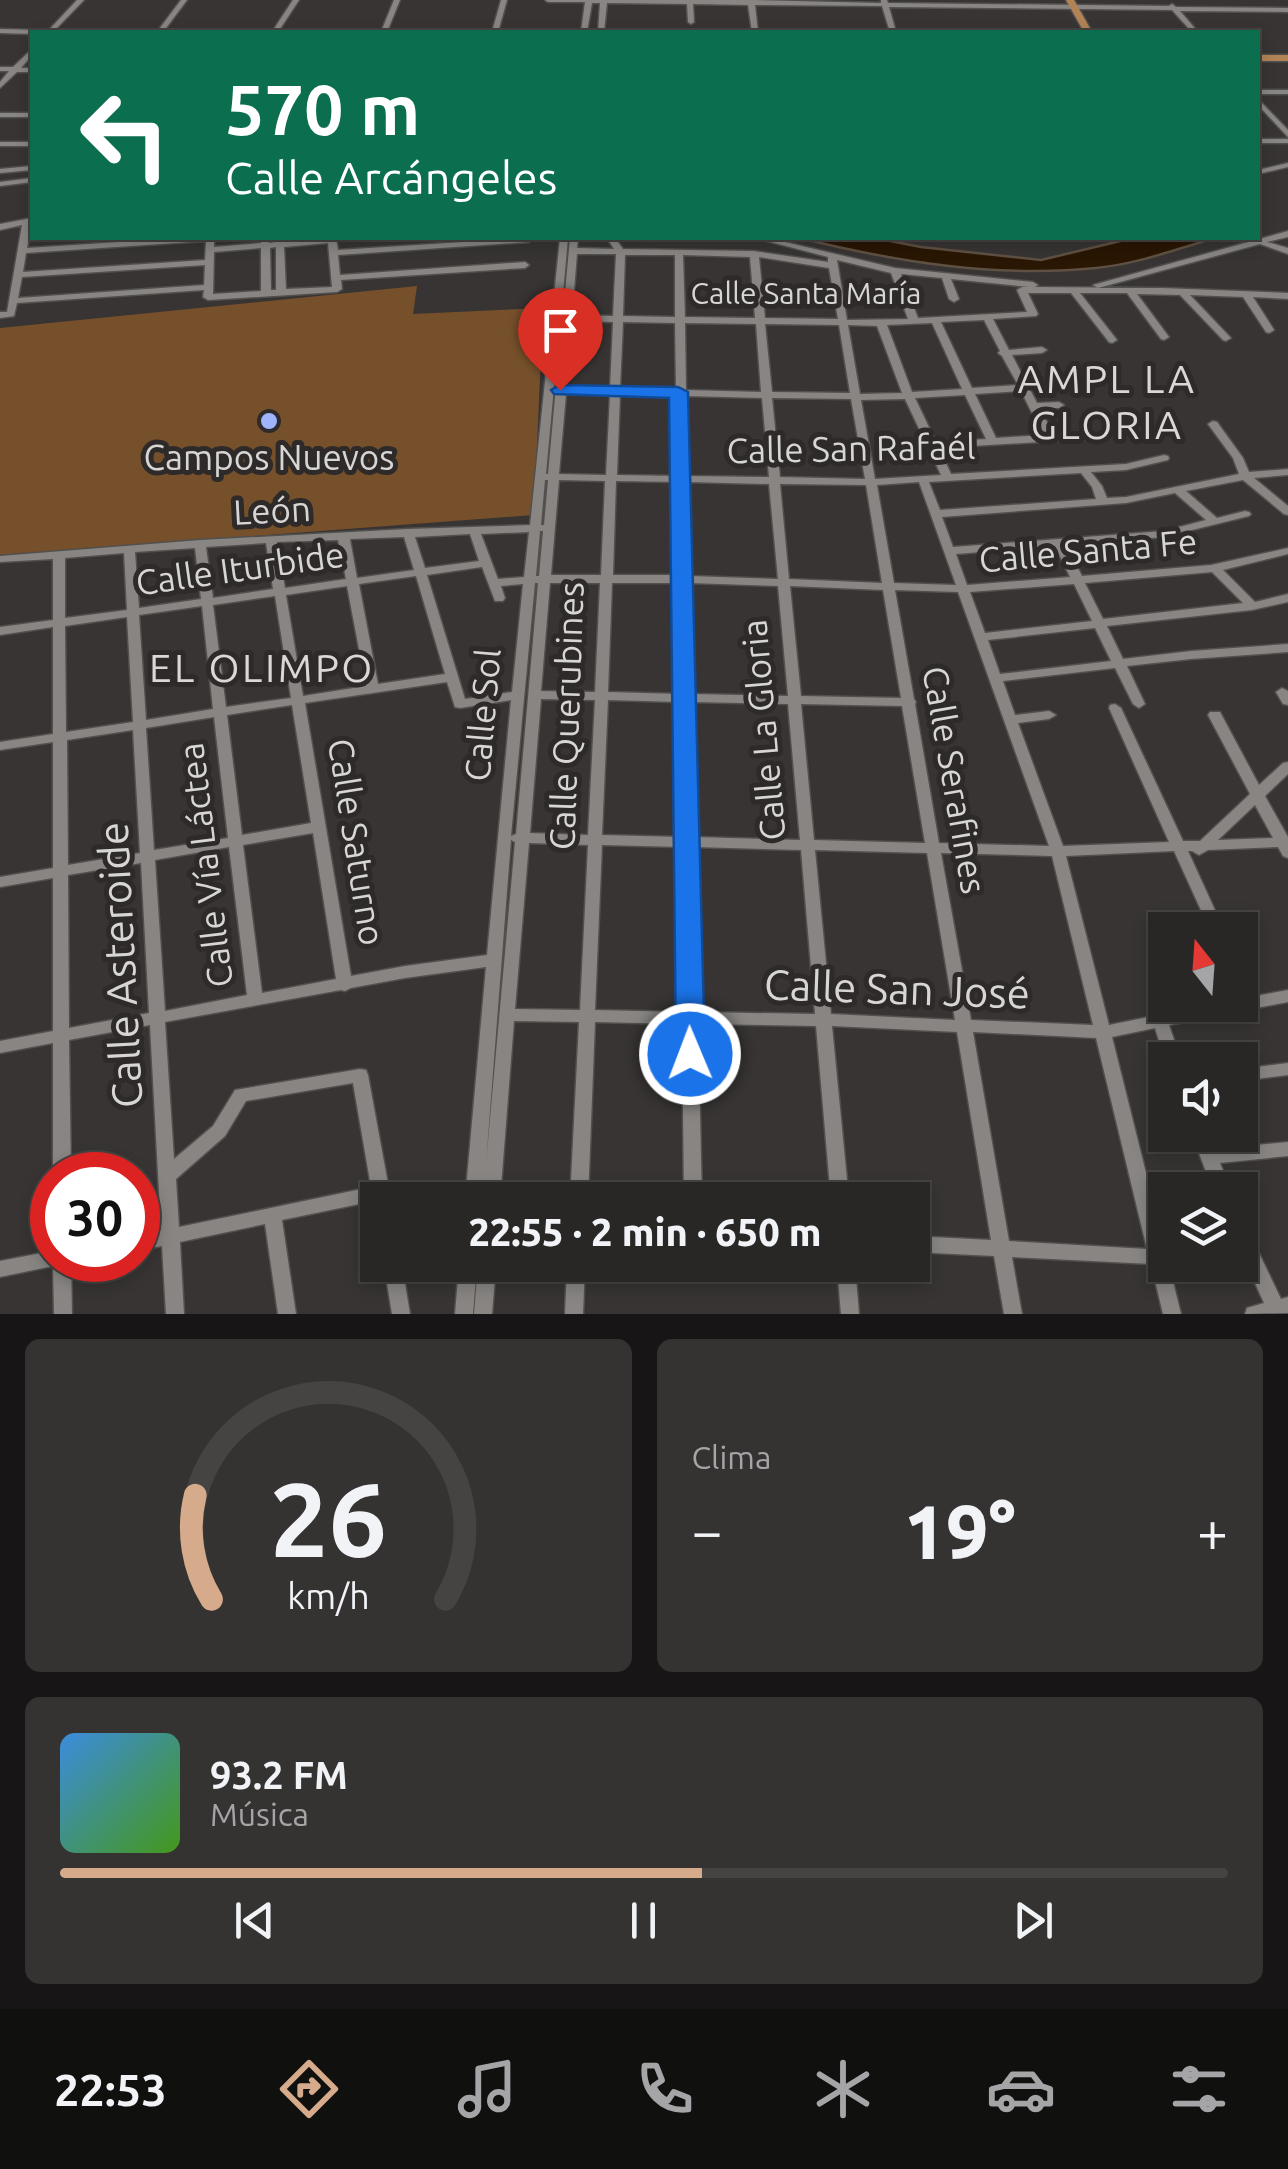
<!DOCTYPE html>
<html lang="es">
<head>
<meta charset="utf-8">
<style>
	:root { --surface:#292726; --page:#353332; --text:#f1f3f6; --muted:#a5a5a7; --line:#454443; --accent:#d6ab8b }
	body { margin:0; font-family:Ubuntu,sans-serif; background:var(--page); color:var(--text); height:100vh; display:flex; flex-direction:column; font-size:38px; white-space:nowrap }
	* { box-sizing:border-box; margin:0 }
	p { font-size:32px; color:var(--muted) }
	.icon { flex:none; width:55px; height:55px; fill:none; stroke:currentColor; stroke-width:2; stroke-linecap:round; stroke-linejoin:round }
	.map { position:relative; height:1314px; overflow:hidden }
	.drawer { display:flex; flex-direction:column; gap:25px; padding:25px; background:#171515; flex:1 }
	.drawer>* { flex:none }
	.guide { position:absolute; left:30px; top:30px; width:1230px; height:210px; border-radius:0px; box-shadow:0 5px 15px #0003,0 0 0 2px var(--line); background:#0b6e4f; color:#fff; overflow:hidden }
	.needle { width:65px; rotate:343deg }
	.buttons { position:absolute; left:1148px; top:912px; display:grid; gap:20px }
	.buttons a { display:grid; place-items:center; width:110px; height:110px; border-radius:0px; background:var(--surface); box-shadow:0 5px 15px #0003,0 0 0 2px var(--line); font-size:50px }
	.speed { position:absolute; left:30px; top:1152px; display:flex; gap:20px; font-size:50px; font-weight:700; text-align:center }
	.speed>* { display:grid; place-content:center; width:130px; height:130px; border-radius:50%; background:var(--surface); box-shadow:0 5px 15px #0003,0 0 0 2px var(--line); line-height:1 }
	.speed .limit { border:15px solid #d22; background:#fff; color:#111 }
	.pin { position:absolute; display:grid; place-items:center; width:85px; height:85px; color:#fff; margin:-102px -42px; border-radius:50% 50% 50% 0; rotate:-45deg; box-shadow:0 0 10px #0007 }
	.pin .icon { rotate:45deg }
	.me { position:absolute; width:110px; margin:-55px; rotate:359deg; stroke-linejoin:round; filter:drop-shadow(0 0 8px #0008) }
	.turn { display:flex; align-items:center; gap:35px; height:210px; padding:0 30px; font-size:45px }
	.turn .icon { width:130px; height:130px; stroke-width:2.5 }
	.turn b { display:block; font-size:70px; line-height:85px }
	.big { font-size:75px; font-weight:800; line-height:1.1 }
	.drawer .card { flex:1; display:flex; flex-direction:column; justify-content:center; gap:15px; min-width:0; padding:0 35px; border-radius:15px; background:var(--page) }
	.drawer .dial { align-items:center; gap:0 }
	.dial svg { height:260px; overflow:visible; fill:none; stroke:var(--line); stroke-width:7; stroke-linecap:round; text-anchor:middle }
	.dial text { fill:var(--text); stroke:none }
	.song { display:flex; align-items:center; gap:30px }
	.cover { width:120px; height:120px; border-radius:15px; background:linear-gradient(135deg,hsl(210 70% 55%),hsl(100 70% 35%)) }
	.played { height:10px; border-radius:5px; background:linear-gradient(90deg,var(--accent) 55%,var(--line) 55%) }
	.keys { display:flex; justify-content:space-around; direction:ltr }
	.heat { display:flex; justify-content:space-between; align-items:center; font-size:55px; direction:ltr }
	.drawer .tiles { flex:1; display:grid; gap:25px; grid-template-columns:1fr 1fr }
	.card:last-child { grid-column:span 2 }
	.trip { position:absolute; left:360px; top:1182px; width:570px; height:100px; border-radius:0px; background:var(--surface); box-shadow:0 5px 15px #0003,0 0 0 2px var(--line); font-weight:800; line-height:100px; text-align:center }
	.tabs { display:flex; height:160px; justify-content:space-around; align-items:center; background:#10100f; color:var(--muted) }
	.tabs .icon { width:70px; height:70px }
	.tabs .on { color:var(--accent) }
	.tabs b { font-size:45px; color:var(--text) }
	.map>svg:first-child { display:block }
</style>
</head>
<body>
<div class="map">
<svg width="1288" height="1314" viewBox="0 0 1288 1314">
	<rect width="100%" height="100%" fill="#373433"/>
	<!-- green -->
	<path fill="#76502b" d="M417,286L413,314L543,308L534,515L0,555V328Z"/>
	<!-- water -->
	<path fill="#291603" stroke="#5e5042" stroke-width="2.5" d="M800,238H875L921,247L1041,260L1133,238H1215C1177,249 1137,264 1096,268C997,278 896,262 800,238Z"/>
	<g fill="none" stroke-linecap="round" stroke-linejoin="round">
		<defs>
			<path id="minor" d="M77,0H84L53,32H47Z
				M181,0H187L163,32H157Z
				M293,0H299L278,32H272Z
				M394,0H400L387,32H381Z
				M501,0H507L498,32H492Z
				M545,0H754L881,3V0H887L888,3L1169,6L1172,4L1176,7L1288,8V12L1180,11L1198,32H1192L1172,10L889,7L896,32H890L882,6L755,5L758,32H752L748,5L693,4L694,22L691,24L688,22L687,4L607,3L604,32H598L600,3H592L587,32H581L585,2H548Z
				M0,29L36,30L39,32L32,34L0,33Z
				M32,49V55L21,68H32V72H17L0,88V82L9,71H0V67H13Z
				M1258,90H1288V94H1258Z
				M1258,99L1288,130V137L1258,105Z
				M0,113H32V117H0Z
				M1258,139H1288V143H1258Z
				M0,142H32V146H0Z
				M1288,163V167L1258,174V170Z
				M32,166V170L0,173V169Z
				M32,178V182L0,186V182Z
				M32,218L27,248L180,238H214V247L261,243V240L265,238H268L269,243L276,242L277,238H283L284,241L336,238L338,250L526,238L530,240L529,242L338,255L340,275L525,262L529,265L525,268L341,280L342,289L337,292L208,300L203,297L204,290L17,303L14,316L0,318V312H7L22,225L0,230V224ZM206,241L205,260L23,272L26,253ZM328,243L332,287L286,289L284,247ZM276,247V290H271L270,248ZM261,248V291L213,294L214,252ZM205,265L204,285L18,298L22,277Z
				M1288,231V237L1267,242L1288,248V254L1260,244L1098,288L1093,285Z
				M560,238H568L561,315H563L570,238H578L577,248L614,249L607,238H615L623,249L754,251L828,262V257L755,238H768L895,268L1033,282L1038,285L1035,287L1162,288L1288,293V299L1253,297L1274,330L1269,333L1266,332L1243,297L1190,295L1229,336L1231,338L1226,341L1223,340L1180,295L1137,294L1169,337L1164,340L1161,339L1127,293H1080L1117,340L1112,343L1109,342L1071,293H1028L1038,314L1036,316L993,319L1009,350L1042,347L1047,350L1042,353L1012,355L1037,403L1059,402L1064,405L1059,408L1040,409L1054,435L1089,433L1094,436L1089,439L939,448L951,474L1126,464L1164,455L1168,456L1169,458L1168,460L1126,470L1091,472L1102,486L1107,498L1126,497L1239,474L1233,458L1208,424L1213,421L1217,422L1243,458L1249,472L1288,469V475L1254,478L1288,506V515L1284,514L1243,480L1186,491L1217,518L1245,511L1249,512L1251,514L1249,516L1164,537L1066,545L1082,576L1211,565L1288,548V554L1223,570L1255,602L1288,594V602L1252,610L1107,626L1123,659L1191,651L1288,644V652L1191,659L1127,666L1145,704L1139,708L1133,704L1115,668L1003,681L1015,715L1049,711L1056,715L1049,719L1018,723L1063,846L1169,842L1109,708L1110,705L1115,704L1121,708L1183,841H1200L1250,794L1208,715L1210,712H1220L1259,785L1283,763L1288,762V774L1265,796L1288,837V858L1283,856L1278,847L1208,850L1199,855L1192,851H1188L1224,930H1210L1174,851L1066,856L1109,1025L1208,1005H1240V975L1245,977L1255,996L1288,990V1002L1169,1025L1181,1060H1165L1155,1028L1112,1037L1165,1249V1265H1169L1181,1314H1163L1151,1264L1012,1257L1022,1314H1004L994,1256L912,1252V1236L991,1240L957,1032L832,1026L849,1200H831L816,1026L698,1024L702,1200H684L682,1024L595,1022L588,1200H570L579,1022L514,1021L500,1200H465L486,967L405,978L351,988L345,991L341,990L165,1022L174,1159L213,1126L235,1090L360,1069L366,1070L368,1075L391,1200H378V1206L374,1201L282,1220L296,1314H278L265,1224L180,1242L184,1314H166L162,1246L138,1250V1236L161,1230L150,1025L69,1040L71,1175H53V1043L0,1053V1041L53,1031V878L0,887V877L53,868V742L0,750V742L53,734V627L0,635V627L53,620V559L0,562V556L200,540L408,529L530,525ZM577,254H616L613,316L572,315ZM625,255H675V317L623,316ZM683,255L750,257L755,318L685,317ZM759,257L829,268L838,319L765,318ZM837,260L891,273L908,319L847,320ZM901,274L942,278L949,299L954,302L959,299L951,279L1029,287H1022L1017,290L1027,312L918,318ZM984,320L1000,351L998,353L1002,356L1018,385L972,388L941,322ZM560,321H562L548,474H546ZM572,321L613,322L610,389L566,388ZM623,322L675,323L676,390L620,389ZM685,323L756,324L761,392L686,390ZM932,323L962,389L912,392L887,325ZM765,324L839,325L850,393L772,392ZM848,325L877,326L902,393L860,394ZM1021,391L1043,435L996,438L975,394ZM566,394L610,395L606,475L559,474ZM620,395L676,396L677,476L617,475ZM965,395L986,439L936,442L915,398ZM686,396L762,398L769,477L688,476ZM772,398L851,399L865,479L780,477ZM905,399L941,475L875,479L861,400ZM1081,473L1092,487L1096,499L940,510L929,482ZM545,480H548L544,525H541ZM559,480L605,481L601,575H551ZM616,481L677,482L678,575H613ZM688,482L769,484L778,579L690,576ZM919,482L956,585L894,583L877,485ZM780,484L866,485L882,583L789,579ZM1175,493L1206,520L1164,531L953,547L942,517L1126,503ZM540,531H543L539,576H536ZM529,532L524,577L498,579L481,534ZM470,534L479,561L425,568L415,537ZM404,537L414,570L357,578L350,539ZM338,540L346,579L285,588L277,542ZM266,543L273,589L213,598L206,547ZM1055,546L1070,577L967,585L956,554ZM195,548L201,599L139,608L135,552ZM124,553L127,610L65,618V558ZM482,567L495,601H503L505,598L501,586L523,584L512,692L465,699L427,575ZM1212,572L1243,603L1103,619L1085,583ZM416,576L445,674L378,684L359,584ZM535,583H538L516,834L511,836ZM550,583H600L595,692L541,691ZM612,583H678L679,694L608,692ZM690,583L778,586L788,696L692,694ZM1074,584L1092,621L985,633L970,592ZM347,586L366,686L303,696L286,595ZM790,586L883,590L901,698L801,696ZM895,590L958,592L1049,846L939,843L915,704L916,702L914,699ZM275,596L291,698L226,707L213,605ZM202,606L213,709L146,720L139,615ZM127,617L133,722L66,732L65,626ZM1095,628L1111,661L1000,674L988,640ZM447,682L455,707L460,708L511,700L487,955L405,966L351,976L305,703ZM541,699L595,700L588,835L530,833ZM608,700L679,702L681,837L602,835ZM692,702L788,704L800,840L695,837ZM801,704L902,706L925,843L814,840ZM292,705L311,823L242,835L227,715ZM214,717L228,838L154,850L146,728ZM133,730L140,853L68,865L67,740ZM1255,805L1273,838L1218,840ZM313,833L336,979L262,993L243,845ZM511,840L515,842L486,1163ZM529,843L588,845L580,1010L515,1009ZM602,845L681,847L682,1012L595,1010ZM229,847L247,995L165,1011L155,860ZM695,847L801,850L815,1014L698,1012ZM815,850L927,853L955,1020L831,1014ZM941,853L1052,856L1093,1025L971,1020ZM141,863L149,1013L69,1028L68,875ZM973,1032L1096,1038L1147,1249L1009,1241ZM353,1083L371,1187L179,1227L176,1179L225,1136L246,1101Z
				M1282,688L1288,691V705L1283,704L1276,692Z
				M1288,1063V1075L1240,1081V1069Z
				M1192,1135H1208L1214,1149L1288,1142V1156L1220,1163L1231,1190H1213Z
				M1240,1223L1246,1226L1281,1299L1288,1297V1313L1245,1314L1247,1308L1264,1303L1240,1250Z
				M52,1251V1260H71L72,1314H54L53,1266L0,1277V1261Z
				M384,1265H402L410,1314H392Z
				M459,1265H477L473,1314H455Z
				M478,1265H496L492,1314H474Z
				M567,1265H585L583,1314H565Z
				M837,1265H855L859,1314H841Z"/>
			<path id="major" d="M1066,0H1074L1092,32H1084Z
				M1258,55H1288V61H1258Z"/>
		</defs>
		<!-- minor casing -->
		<use href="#minor" stroke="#52504e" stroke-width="3"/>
		<!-- major casing -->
		<use href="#major" stroke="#52504e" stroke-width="3"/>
		<!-- minor -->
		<use href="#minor" fill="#888583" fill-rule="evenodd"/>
		<!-- major -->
		<use href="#major" fill="#b18355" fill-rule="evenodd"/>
	</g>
	<!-- route -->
	<path fill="#1a73e8" stroke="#114b97" stroke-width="2.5" d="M560,385L678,387L688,392L705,1054L701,1062L690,1065L680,1062L676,1054L669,398L554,394L551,390Z"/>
	<!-- markers -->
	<circle fill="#a0b3fd" stroke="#2d2a29" stroke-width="4" cx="269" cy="421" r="10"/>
	<g text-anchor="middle" stroke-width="10" stroke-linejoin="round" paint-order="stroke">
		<!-- far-street labels -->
		<g font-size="30" fill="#d8d6d5" stroke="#2d2a29">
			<text x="806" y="304">Calle Santa María</text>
		</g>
		<!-- street labels -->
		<g font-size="35" fill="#d8d6d5" stroke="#2d2a29">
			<text transform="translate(851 449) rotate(-1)" y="12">Calle San Rafaél</text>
			<text transform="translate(272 511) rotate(-3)" y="12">León</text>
			<text transform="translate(1088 551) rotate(-5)" y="12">Calle Santa Fe</text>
			<text transform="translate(240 569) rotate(-8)" y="12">Calle Iturbide</text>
			<text transform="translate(483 715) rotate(-85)" y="12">Calle Sol</text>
			<text transform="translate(567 716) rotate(-88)" y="12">Calle Querubines</text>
			<text transform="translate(764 730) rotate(-95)" y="12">Calle La Gloria</text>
			<text transform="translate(954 780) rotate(80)" y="12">Calle Serafines</text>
			<text transform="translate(356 842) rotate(81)" y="12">Calle Saturno</text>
			<text transform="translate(206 865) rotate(-97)" y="12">Calle Vía Láctea</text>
		</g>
		<!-- poi labels -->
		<g font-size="35" fill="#d8d6d5" stroke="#2d2a29">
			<text x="269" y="470">Campos Nuevos</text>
		</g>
		<!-- quarter labels -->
		<g font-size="40" letter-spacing="2.5" fill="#dad7d5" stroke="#2d2a29">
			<text x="1107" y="393">AMPL LA<tspan x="1107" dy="46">GLORIA</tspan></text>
			<text x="262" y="682">EL OLIMPO</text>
		</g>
		<!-- near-street labels -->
		<g font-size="42" fill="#d8d6d5" stroke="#2d2a29">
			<text transform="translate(120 965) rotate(-93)" y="15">Calle Asteroide</text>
			<text transform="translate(897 989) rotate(2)" y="15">Calle San José</text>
		</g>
	</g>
</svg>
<div class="buttons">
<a><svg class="needle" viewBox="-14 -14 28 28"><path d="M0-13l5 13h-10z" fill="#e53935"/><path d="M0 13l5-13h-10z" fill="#a5a5a7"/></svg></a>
<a><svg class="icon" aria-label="sound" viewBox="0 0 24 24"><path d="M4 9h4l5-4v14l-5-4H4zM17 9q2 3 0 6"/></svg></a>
<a><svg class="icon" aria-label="layers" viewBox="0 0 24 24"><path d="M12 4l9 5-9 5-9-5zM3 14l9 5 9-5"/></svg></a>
</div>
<div class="speed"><div class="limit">30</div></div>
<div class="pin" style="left:560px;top:390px;background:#d93025"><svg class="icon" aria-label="arrive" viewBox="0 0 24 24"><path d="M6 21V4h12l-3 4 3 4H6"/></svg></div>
<svg class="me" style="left:690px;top:1054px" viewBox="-20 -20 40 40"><circle r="17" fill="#1a73e8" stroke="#fff" stroke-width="3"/><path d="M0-11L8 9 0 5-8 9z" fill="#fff"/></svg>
<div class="trip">22:55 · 2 min · 650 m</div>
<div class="guide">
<div class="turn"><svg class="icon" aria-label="left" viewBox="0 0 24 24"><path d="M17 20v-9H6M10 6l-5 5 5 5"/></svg><div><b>570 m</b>Calle Arcángeles</div></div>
</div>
</div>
<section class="drawer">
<div class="tiles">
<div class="card dial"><svg viewBox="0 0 100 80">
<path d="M14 69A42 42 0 1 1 86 69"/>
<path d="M14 69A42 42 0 0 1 9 37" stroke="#d6ab8b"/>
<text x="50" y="56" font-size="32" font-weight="700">26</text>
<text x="50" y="72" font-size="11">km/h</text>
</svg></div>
<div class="card"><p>Clima</p>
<div class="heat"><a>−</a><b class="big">19°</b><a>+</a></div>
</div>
<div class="card">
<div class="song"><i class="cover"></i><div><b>93.2 FM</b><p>Música</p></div></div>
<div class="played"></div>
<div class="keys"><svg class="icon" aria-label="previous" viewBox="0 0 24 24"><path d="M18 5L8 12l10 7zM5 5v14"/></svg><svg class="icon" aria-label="pause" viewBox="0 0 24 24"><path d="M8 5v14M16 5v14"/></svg><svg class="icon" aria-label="next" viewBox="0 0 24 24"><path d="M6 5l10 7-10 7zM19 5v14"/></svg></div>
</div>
</div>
</section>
<nav class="tabs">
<b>22:53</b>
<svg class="icon on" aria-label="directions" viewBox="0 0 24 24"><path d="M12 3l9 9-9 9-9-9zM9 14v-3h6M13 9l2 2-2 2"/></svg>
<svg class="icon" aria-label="music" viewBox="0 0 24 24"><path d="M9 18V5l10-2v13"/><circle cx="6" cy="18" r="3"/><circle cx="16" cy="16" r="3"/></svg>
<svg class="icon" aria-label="phone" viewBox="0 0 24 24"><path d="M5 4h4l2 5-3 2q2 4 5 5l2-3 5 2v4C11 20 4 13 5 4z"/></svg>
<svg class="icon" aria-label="climate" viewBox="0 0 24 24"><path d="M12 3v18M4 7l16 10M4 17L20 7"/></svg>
<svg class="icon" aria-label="car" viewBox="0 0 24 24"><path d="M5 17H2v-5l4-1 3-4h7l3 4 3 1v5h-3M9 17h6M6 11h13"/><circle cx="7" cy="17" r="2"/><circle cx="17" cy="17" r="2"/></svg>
<svg class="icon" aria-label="filters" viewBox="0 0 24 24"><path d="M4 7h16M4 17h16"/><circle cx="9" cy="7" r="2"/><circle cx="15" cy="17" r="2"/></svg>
</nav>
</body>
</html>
